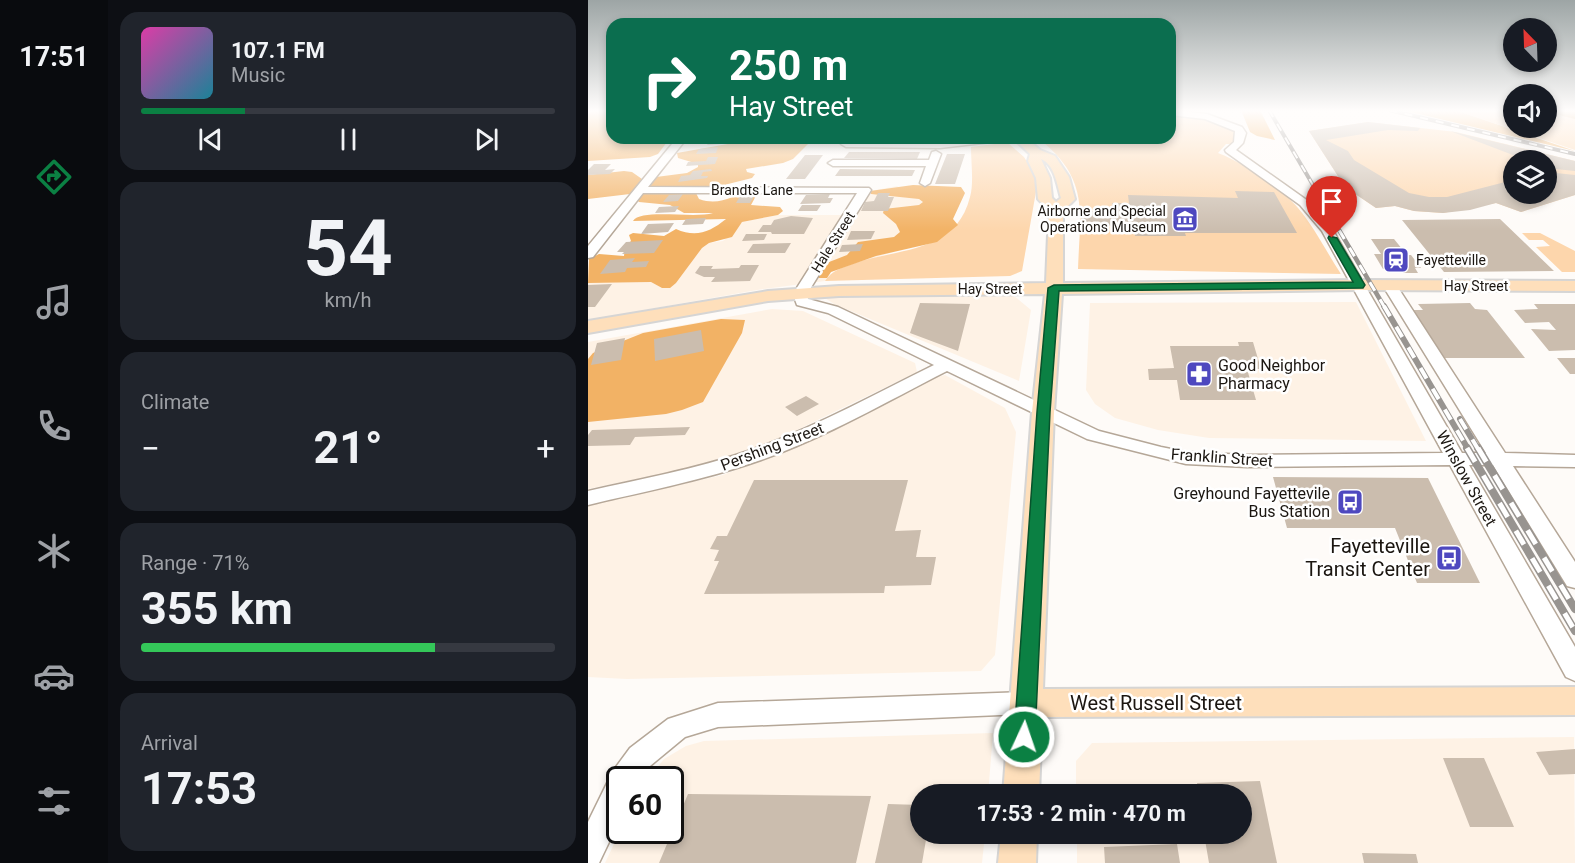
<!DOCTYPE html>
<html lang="en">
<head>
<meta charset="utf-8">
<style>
	:root { --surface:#171b24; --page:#20242c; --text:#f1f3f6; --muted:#9ea1a6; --line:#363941; --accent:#0b8043 }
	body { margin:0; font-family:Roboto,sans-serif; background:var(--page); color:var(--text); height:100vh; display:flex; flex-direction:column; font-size:22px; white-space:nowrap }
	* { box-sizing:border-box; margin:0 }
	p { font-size:20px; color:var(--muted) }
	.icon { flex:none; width:33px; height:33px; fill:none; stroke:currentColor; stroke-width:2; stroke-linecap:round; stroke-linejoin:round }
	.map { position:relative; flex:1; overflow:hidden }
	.panel { display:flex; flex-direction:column; gap:12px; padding:12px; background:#0d0f14; width:480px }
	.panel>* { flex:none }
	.hud { position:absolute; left:18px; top:18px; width:570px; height:126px; border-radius:18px; box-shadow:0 3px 9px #0003; background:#0b6e4f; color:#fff; overflow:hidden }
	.needle { width:39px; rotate:337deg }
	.controls { position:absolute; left:915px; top:18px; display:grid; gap:12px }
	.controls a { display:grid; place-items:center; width:54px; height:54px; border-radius:50%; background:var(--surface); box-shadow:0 3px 9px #0003; font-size:30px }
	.speed { position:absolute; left:18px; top:766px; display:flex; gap:12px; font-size:30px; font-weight:700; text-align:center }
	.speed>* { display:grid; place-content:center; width:78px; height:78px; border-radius:50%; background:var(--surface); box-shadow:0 3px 9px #0003; line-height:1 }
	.speed .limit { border:3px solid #111; border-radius:9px; background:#fff; color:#111 }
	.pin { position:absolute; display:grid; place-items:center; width:51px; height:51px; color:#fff; margin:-62px -26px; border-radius:50% 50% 50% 0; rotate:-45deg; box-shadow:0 0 6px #0007 }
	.pin .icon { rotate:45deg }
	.me { position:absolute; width:66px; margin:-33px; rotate:3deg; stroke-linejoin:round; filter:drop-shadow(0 0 4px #0008) }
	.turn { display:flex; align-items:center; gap:21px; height:126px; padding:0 24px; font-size:27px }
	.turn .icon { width:78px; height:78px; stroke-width:2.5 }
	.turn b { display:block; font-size:42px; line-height:51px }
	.big { font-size:45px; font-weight:700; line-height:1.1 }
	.panel .tile { flex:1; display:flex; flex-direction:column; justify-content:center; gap:9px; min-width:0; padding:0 21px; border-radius:18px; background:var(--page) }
	.panel .dial { align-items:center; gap:0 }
	.dial b { font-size:78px; line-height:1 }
	.song { display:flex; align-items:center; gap:18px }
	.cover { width:72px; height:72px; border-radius:9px; background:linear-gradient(135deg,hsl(320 70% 55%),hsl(190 70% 35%)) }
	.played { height:6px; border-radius:3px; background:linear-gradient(90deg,var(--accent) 25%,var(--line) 25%) }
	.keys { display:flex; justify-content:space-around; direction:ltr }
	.heat { display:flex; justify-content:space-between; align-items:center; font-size:33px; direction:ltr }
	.charge { height:9px; border-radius:4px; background:linear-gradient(90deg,#34c759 71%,var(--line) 0) }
	.trip { position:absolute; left:322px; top:784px; width:342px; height:60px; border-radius:30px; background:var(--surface); box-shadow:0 3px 9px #0003; font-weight:700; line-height:60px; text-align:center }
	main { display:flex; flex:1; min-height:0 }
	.tab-bar { display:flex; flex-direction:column; width:108px; justify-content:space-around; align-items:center; background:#090b0e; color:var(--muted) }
	.tab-bar .icon { width:42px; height:42px }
	.tab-bar .active { color:var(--accent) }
	.tab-bar b { font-size:27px; color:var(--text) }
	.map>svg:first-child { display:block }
</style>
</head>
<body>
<main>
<nav class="tab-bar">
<b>17:51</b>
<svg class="icon active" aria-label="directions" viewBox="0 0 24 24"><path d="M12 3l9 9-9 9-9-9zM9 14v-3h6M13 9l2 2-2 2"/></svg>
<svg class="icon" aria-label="music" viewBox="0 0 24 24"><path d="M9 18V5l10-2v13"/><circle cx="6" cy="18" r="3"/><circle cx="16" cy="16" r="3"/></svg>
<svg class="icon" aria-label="phone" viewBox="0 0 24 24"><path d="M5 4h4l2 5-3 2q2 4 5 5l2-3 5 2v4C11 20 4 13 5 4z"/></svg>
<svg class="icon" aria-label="climate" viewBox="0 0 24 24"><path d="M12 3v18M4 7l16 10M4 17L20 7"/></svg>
<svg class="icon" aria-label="car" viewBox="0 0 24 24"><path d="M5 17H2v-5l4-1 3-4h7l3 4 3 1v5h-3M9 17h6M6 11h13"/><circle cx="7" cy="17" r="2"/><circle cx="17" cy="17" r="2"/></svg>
<svg class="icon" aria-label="filters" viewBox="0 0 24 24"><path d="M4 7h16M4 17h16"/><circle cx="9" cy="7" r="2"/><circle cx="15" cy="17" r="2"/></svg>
</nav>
<section class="panel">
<div class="tile">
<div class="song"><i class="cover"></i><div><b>107.1 FM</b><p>Music</p></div></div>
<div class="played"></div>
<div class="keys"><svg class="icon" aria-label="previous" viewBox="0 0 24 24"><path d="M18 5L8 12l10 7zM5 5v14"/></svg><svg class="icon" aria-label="pause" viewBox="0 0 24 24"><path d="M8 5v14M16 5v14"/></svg><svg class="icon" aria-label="next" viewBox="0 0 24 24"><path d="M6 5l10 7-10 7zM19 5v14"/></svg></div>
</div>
<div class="tile dial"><b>54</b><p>km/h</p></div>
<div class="tile"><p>Climate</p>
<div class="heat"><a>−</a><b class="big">21°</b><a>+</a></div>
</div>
<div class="tile"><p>Range · 71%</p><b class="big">355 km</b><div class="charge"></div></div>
<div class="tile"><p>Arrival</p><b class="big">17:53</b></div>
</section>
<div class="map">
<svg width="987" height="863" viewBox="0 0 987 863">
	<rect width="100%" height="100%" fill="#fefbf8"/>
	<!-- built -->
	<path fill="#fef2e5" d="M309,186L336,202L305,252L243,272L237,281L169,290L0,320V283L63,282L74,288L88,283L114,248L121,243L135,241L154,222L190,215H268L282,191Z
		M425,295L443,310L431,381L246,304L237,298Z
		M768,302L838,441L621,438L570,430L527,418L507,404L498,390L502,303Z
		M184,309L215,311L327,363L329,372L178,445L98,469L0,489V342Z
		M357,375L417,408L428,432L407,655L393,671L39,679L0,677V505L135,475L249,429L345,378Z
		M405,733L400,795H333V834H397L394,863H17L32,831H82V780H59L76,759L98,746L116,741Z
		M986,737L987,863H489V834H654V795H488V761L504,743Z"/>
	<!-- green -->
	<path fill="#fdd6ac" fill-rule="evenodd" d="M867,110H925L926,128H958L959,110H987V150Z
		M582,114L619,117L653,133L643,144H638L630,153C656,163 692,187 710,208C727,228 739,253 753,274L490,269C492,210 502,179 450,138H582Z
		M780,122L868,132L987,161V195L933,212L908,203L855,213L826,211L807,206L788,208L757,187L721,131ZM926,160H958V194H926Z
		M396,138H410L416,143H420L436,157L445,171L449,186L434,271L422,276L237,281C244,270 254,268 267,263C312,248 368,253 382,197C386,183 383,163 383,147L406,144Z
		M934,233H952L987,251V272H974L948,247L962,246L955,240H941Z"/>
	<!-- forest -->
	<path fill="#f2b265" d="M6,110H24V138H82L70,154L62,157L0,161V114Z
		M653,110H672L687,140L669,136L662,132Z
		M814,110H867L987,151Z
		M158,138H226L205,159L195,163L158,169L159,172L167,174L164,178L124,188H61L68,177L99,173L110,167V164L90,158L89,153L151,142Z
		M36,171L44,172L54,179L42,194L0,199V175Z
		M325,185L373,187L377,193L365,219L370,225L349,242L288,256L243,272L239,278H231L230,275L236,264L259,255L270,242L306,237L312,232L308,224L295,213L296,209L331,205L335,202L331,199L283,194L282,191Z
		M56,192L108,193L111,199C137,208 147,189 169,194L163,205L192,207L195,211L190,215L154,222L144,237L121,243L114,248L88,283L82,288H74L63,282L0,283L1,259L11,254L36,256L37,247L43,241L41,235L45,233L76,236L88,229C108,238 122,232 138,219L45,221C53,208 106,219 125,213H96L82,205L51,202L49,200Z
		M133,319L157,320L154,333L115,402L94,410L78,414L0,422V359L5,353L55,333Z"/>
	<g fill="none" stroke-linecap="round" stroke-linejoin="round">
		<!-- river -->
		<path fill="#cc8e40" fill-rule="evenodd" d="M961,110H987V119L963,113Z"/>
	</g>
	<!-- building -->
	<path fill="#cbbdae" d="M780,122L832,128L830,131L800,130L738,140L760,151L766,160L821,193L841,197H859L925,180L922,175L926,174V194H958V172L987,175V195L933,212L908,203L882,210L855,213L826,211L807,206L788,208L757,187L721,131Z
		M862,131L987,161V171L958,168V160H938Z
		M122,138H153V140H145V143L119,145Z
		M231,138H248L244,144L227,143Z
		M130,147L128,153L108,154L111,149Z
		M261,152H332L329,159L256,158Z
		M359,154H377L367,184H347Z
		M217,155H235L217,179H198Z
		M120,157H130L127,164L98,166L100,162L118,161Z
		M6,164H23L17,170L27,169L22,174L0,175V170Z
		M123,169L124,171L115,172L113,176H120L119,178L90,182L93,176L102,175L105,171Z
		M252,169L327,170L324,176H247Z
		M647,191L686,192L709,233H597L598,236H547L546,226H493V211H525L524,203H541L540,195L650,198Z
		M290,193H302L300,197H306L300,211H273L277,202L286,201Z
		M95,194L90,201L75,202L81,195Z
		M242,194L240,198H245L242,203L212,204L218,195Z
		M167,195L162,203H148L152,196Z
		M214,205H233L229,211H210Z
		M91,206L87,212L67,213L71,207Z
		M203,216L225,218L216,234H184L183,232H170L175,225H183L186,220Z
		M118,218L115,224L94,225L98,219Z
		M912,219L966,271L856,272L814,220Z
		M86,223L80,232L53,234L60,224Z
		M263,231H287L283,239L259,240Z
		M158,234H179L176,240L154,241Z
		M783,239H806L819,255H823L833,268H827L830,273H807L804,269H795L786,254H793Z
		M75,240L66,253L34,254L36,252H29L38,242Z
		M203,243L197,253H159L165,244Z
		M275,244L272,251L251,252L254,245Z
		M47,258L44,262L61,261L58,267L39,268L37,272L12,274L22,260Z
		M153,265H171L162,281L123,282L127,277H116L107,273L112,266H125L123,269L151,268Z
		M24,284L7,307H0V285Z
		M332,303L382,304L370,351L322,333Z
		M882,303L887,309L899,310L937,358H854L823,310H835L830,304Z
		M946,304H987V350L961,351L943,329L968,330L961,322L937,323L926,310L950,309Z
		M113,330L116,351L67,361L66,339Z
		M37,338L33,360L3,365L9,343Z
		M650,342H665L673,369H659L668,400H592L589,380H561L560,369L586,368L582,346H651Z
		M969,358H987V374H982Z
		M218,396L231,404L209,416L197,407Z
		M102,427L97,435L47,437L42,445L0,446V435L4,430Z
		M685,477L840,478L892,583H829L807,528H699Z
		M166,480H320L307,531L333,530L328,557H348L343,585L297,586L296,593L116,594L131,561H126L131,550L122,549L129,536H139Z
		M987,749V774L961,775L948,752Z
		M855,758H896L926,827H882Z
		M672,781L689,863H621L616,834H654V795H611L609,783Z
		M100,794L283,796L268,863H71Z
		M300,804L333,805V834H339L334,863H287Z
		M589,844L592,863H517L516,847Z
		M774,853L828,854L830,863H776Z"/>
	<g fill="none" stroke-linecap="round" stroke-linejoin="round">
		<defs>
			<path id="minor" d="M582,110L619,114L654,127L658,133L655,143L648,150L720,201L743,227L874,453H898L795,286L797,283H807L917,453L987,455V467L925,466L987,562V588L979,586L905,465H881L987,647V681L978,677L862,465L659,467L598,464L499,439L359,371C298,402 238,437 173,460C117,480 58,491 0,505V491C53,479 108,469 160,451C224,429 285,395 346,365L240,313L209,305L205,294L269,193H55L5,257L0,258V246L89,138H99L60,187L281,188L283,190L219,294L220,299L250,307L511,431L573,447L598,452L659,455L855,453L734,231L712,205L638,152L637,150L646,142L647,131L617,119L582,115Z
				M387,138H417L412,141L352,148L258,147L253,144L258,141L352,142Z
				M348,151L353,154L342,183L337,186L332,183L338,166H245L240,163L245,160H341L344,152Z
				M438,692L447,695L451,703L447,711L438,714L130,727L97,737L62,766L52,780H32V819L11,863H0V822L25,771L42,748L80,719L130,703Z"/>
			<path id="major" d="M425,138H438L452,150L467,156L481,177L487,199L475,211V283L772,280L987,281V291L772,290L474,294L466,412L455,689L987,687V715L454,717L451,795H415L444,412L457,294L251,296L180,301L0,333V321L180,291L251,286L458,283L461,211L450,199L448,178L440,161L442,154ZM453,159C467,165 469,185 473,198L468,202L464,198L462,178Z
				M413,834H449L448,863H410Z"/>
		</defs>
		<!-- minor casing -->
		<use href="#minor" stroke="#b5a798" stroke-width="3"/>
		<!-- major casing -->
		<use href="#major" stroke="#d6d5d4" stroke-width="4"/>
		<!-- minor -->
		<use href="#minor" fill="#fff" fill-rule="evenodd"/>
		<!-- major -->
		<use href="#major" fill="#fedfbb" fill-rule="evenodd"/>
		<defs>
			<path id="rail-far3" d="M681,110L732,197
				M801,110L987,154"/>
			<path id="rail-far2" d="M731,196L797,308"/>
			<path id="rail-far1" d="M796,306L880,449
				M872,419L890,449"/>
			<path id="rail" d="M879,448L987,631
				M890,448L987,609"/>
		</defs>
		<!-- rail-far3 casing -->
		<use href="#rail-far3" stroke="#989490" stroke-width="4"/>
		<!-- rail-far2 casing -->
		<use href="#rail-far2" stroke="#989490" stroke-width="4.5"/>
		<!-- rail-far1 casing -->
		<use href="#rail-far1" stroke="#989490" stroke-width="6"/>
		<!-- rail casing -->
		<use href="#rail" stroke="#989490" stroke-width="8"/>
		<!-- rail-far3 -->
		<use href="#rail-far3" stroke="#fff" stroke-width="2" stroke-dasharray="8" stroke-linecap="butt"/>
		<!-- rail-far2 -->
		<use href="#rail-far2" stroke="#fff" stroke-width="3" stroke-dasharray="10" stroke-linecap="butt"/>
		<!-- rail-far1 -->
		<use href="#rail-far1" stroke="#fff" stroke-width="4" stroke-dasharray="12" stroke-linecap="butt"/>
		<!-- rail -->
		<use href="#rail" stroke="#fff" stroke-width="5" stroke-dasharray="16" stroke-linecap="butt"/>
	</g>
	<!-- sky -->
	<linearGradient id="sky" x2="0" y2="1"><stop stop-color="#9da5a5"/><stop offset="0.48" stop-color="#fffdfc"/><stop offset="1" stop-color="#fffdfc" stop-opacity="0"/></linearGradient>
	<rect width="987" height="231" fill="url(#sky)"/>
	<!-- route -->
	<path fill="#0b8043" stroke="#07532c" stroke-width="1.5" d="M741,236L749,238L777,285L775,288L471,291L462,412L447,737L444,744L436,747L429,744L426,737L449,412L460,288L466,285L765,282L740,238Z"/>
	<!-- icons -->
	<defs>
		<symbol id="museum-square" viewBox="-11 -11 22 22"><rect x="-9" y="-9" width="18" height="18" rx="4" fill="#4e48bf" stroke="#fff"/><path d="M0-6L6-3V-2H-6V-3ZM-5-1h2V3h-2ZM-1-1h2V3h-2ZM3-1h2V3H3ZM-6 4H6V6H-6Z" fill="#fff"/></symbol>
		<symbol id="station-square" viewBox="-11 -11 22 22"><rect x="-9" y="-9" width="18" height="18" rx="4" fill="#4e48bf" stroke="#fff"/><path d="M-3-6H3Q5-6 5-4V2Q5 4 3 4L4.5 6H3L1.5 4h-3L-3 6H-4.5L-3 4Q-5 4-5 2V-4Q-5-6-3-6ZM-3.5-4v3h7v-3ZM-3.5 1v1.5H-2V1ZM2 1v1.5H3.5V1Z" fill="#fff"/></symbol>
		<symbol id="pharmacy-square" viewBox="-11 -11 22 22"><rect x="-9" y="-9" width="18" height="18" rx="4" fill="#4e48bf" stroke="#fff"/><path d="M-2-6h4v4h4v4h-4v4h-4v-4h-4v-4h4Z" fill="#fff"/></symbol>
		<symbol id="bus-square" viewBox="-11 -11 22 22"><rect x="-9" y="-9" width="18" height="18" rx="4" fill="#4e48bf" stroke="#fff"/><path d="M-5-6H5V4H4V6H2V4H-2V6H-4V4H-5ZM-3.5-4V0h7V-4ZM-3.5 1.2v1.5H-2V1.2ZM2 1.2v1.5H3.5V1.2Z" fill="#fff"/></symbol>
	</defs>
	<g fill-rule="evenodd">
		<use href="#museum-square" x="582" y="204" width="30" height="30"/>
		<use href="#station-square" x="793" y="245" width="30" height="30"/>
		<use href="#pharmacy-square" x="596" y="359" width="30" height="30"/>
		<use href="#bus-square" x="747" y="487" width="30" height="30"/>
		<use href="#bus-square" x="846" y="543" width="30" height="30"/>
	</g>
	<g text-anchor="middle" stroke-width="5" stroke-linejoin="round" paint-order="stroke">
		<!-- far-street labels -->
		<g font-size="14" fill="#1b1611" stroke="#fff">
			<text x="164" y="195">Brandts Lane</text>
			<text transform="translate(245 242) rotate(-58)" y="5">Hale Street</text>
			<text x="888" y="291">Hay Street</text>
			<text x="402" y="294">Hay Street</text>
		</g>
		<!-- far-poi labels -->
		<g font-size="14" fill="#1b1611" stroke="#fff" text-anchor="end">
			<text x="578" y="216">Airborne and Special<tspan x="578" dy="16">Operations Museum</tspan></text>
			<text x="828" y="265" text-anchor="start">Fayetteville</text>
		</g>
		<!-- poi labels -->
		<g font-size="16" fill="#1b1611" stroke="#fff" text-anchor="start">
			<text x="630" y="371">Good Neighbor<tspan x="630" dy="18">Pharmacy</tspan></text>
			<text x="742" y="499" text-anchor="end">Greyhound Fayettevile<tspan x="742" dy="18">Bus Station</tspan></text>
		</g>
		<!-- street labels -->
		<g font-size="16" fill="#1b1611" stroke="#fff">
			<text transform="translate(184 446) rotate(-21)" y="6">Pershing Street</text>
			<text transform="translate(634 457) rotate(4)" y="6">Franklin Street</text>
			<text transform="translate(879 478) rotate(61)" y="6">Winslow Street</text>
		</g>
		<!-- near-poi labels -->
		<g font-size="20" fill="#1b1611" stroke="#fff" text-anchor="end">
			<text x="842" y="553">Fayetteville<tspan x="842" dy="23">Transit Center</tspan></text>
		</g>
		<!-- near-street labels -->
		<g font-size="20" fill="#1b1611" stroke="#fff">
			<text x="568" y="710">West Russell Street</text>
		</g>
	</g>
</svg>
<div class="controls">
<a><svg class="needle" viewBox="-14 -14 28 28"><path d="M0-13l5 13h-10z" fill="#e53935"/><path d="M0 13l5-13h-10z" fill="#9ea1a6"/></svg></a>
<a><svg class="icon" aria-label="sound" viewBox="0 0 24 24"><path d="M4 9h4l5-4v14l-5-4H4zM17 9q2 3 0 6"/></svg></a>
<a><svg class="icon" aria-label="layers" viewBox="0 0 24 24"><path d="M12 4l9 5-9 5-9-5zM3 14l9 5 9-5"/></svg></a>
</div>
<div class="speed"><div class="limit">60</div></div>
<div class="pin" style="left:744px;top:238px;background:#d93025"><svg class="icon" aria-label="arrive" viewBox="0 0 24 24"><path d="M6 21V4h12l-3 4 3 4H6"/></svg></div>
<svg class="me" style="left:436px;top:737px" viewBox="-20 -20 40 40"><circle r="17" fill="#0b8043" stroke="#fff" stroke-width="3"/><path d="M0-11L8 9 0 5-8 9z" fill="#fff"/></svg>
<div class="trip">17:53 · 2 min · 470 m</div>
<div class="hud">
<div class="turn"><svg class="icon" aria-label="right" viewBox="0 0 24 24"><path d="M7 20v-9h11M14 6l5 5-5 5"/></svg><div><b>250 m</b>Hay Street</div></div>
</div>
</div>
</main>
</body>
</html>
